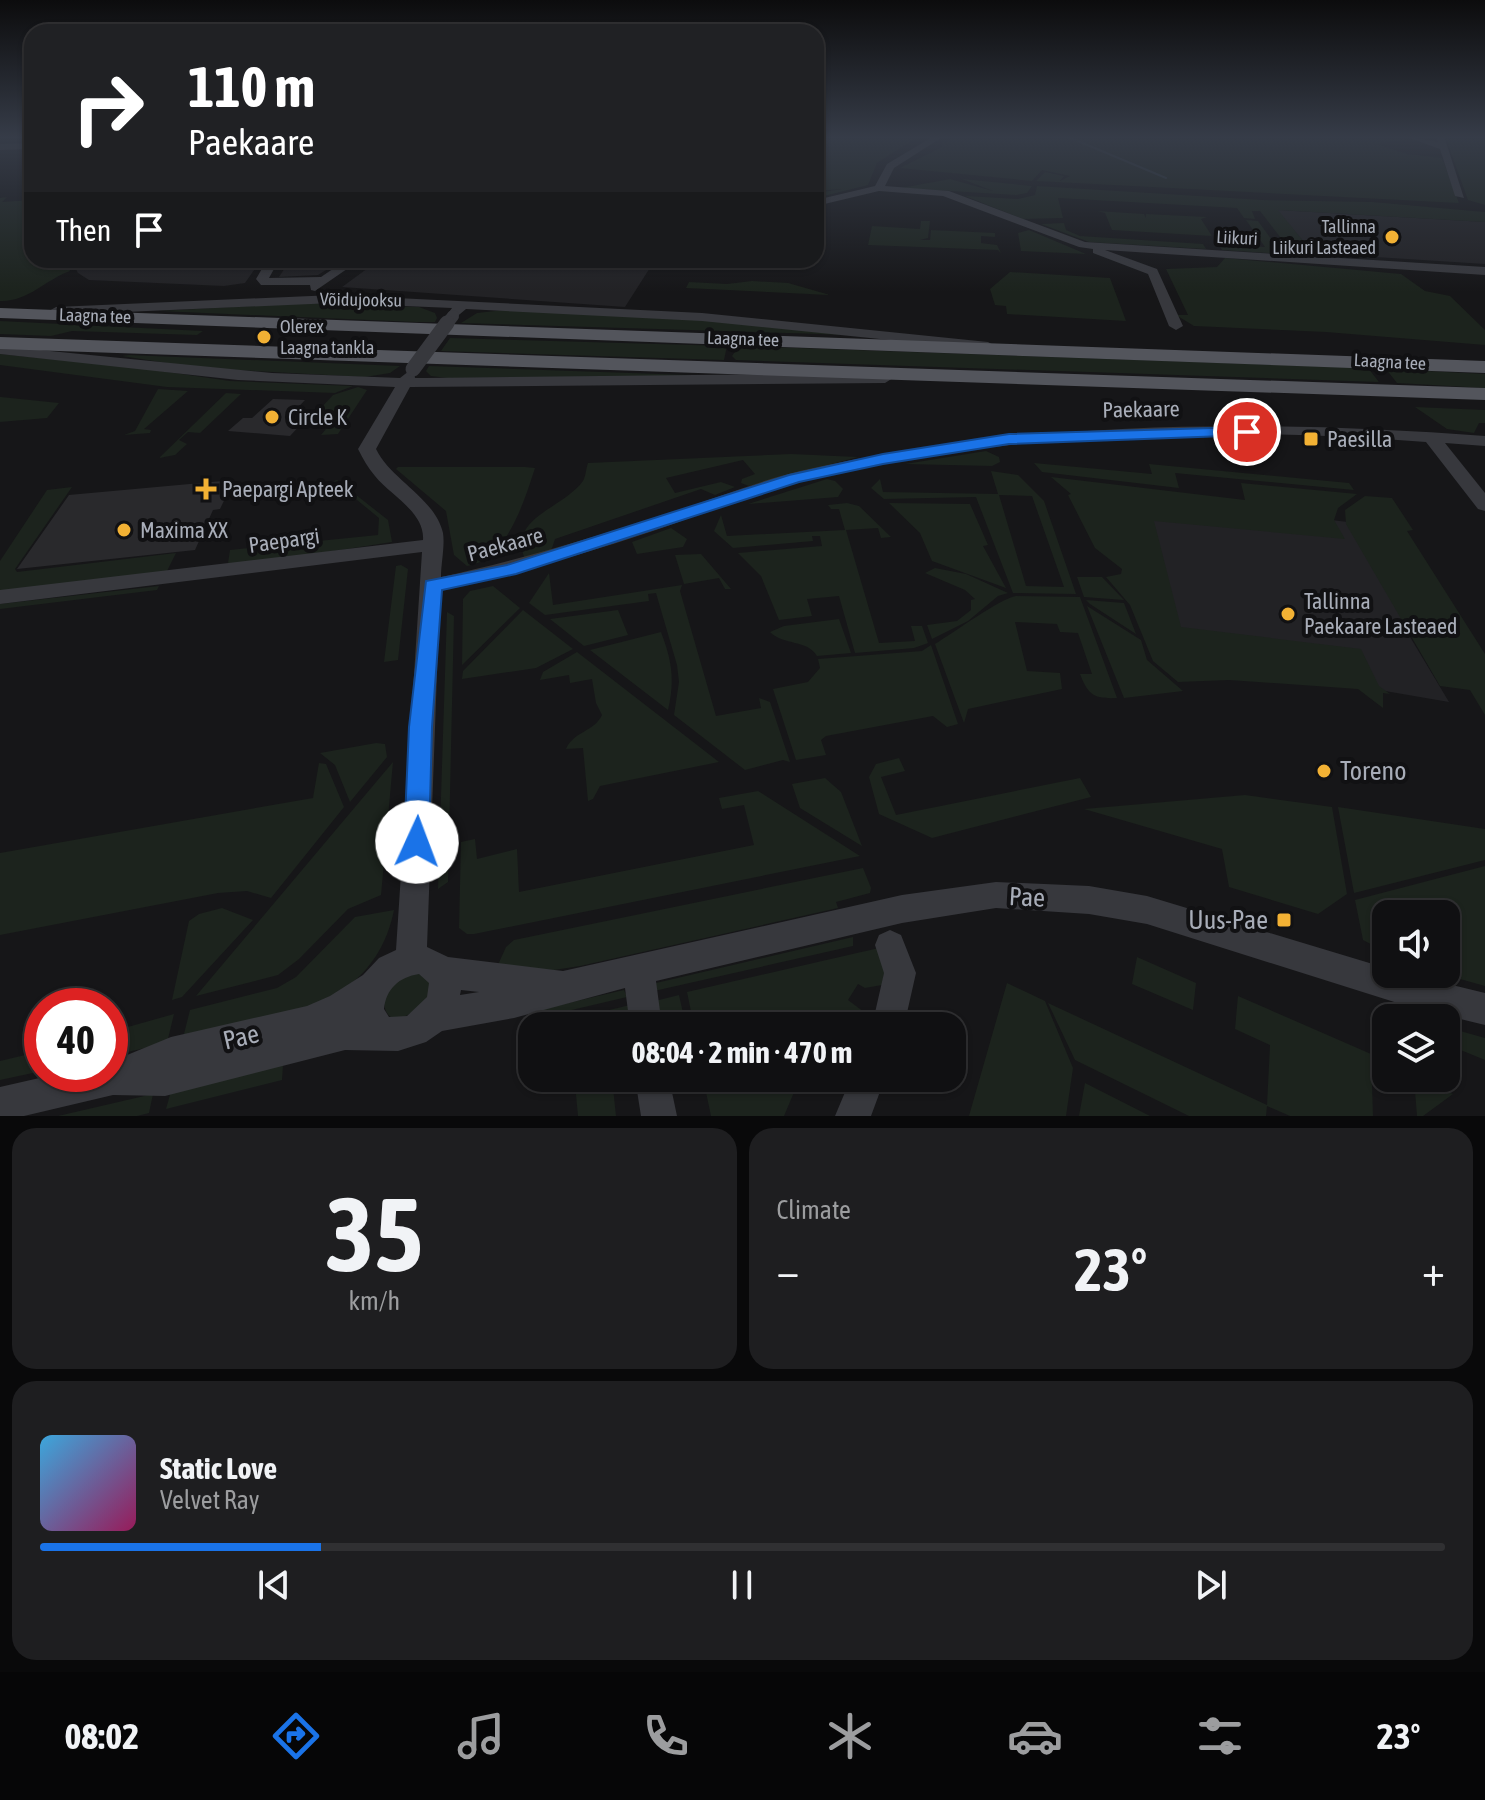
<!DOCTYPE html>
<html lang="en">
<head>
<meta charset="utf-8">
<style>
	:root { --surface:#101012; --page:#1e1e20; --text:#f1f3f6; --muted:#9c9d9f; --line:#303032; --accent:#1a73e8 }
	body { margin:0; font-family:"Asap Condensed",sans-serif; background:var(--page); color:var(--text); height:100vh; display:flex; flex-direction:column; font-size:30px; white-space:nowrap }
	* { box-sizing:border-box; margin:0 }
	p { font-size:26px; color:var(--muted) }
	.icon { flex:none; width:44px; height:44px; fill:none; stroke:currentColor; stroke-width:2; stroke-linecap:round; stroke-linejoin:round }
	.map { position:relative; height:1116px; overflow:hidden }
	.panel { display:flex; flex-direction:column; gap:12px; padding:12px; background:#09090a; flex:1 }
	.panel>* { flex:none }
	.top-card { position:absolute; left:24px; top:24px; width:800px; height:244px; border-radius:24px; box-shadow:0 2px 6px #0004,0 0 0 2px var(--line); background:#202124; color:#fff; overflow:hidden }
	.buttons { position:absolute; left:1372px; top:900px; display:grid; gap:16px }
	.buttons a { display:grid; place-items:center; width:88px; height:88px; border-radius:16px; background:var(--surface); box-shadow:0 2px 6px #0004,0 0 0 2px var(--line); font-size:40px }
	.speed { position:absolute; left:24px; top:988px; display:flex; gap:16px; font-size:40px; font-weight:700; text-align:center }
	.speed>* { display:grid; place-content:center; width:104px; height:104px; border-radius:50%; background:var(--surface); box-shadow:0 2px 6px #0004,0 0 0 2px var(--line); line-height:1 }
	.speed .limit { border:12px solid #d22; background:#fff; color:#111 }
	.pin { position:absolute; display:grid; place-items:center; width:68px; height:68px; color:#fff; margin:-34px; border:4px solid #fff; border-radius:50%; box-shadow:0 2px 8px #0007 }
	.me { position:absolute; width:88px; margin:-44px; rotate:2deg; stroke-linejoin:round; filter:drop-shadow(0 0 6px #0008) }
	.turn { display:flex; align-items:center; gap:28px; height:168px; padding:0 32px; font-size:36px }
	.turn .icon { width:104px; height:104px; stroke-width:2.5 }
	.turn b { display:block; font-size:56px; line-height:68px }
	.then { display:flex; align-items:center; height:76px; padding:0 32px; background:#0003; gap:16px; font-size:30px }
	.big { font-size:60px; font-weight:700; line-height:1.1 }
	.panel .card { flex:1; display:flex; flex-direction:column; justify-content:center; gap:12px; min-width:0; padding:0 28px; border-radius:24px; background:var(--page) }
	.panel .dial { align-items:center; gap:0 }
	.dial b { font-size:104px; line-height:1 }
	.song { display:flex; align-items:center; gap:24px }
	.cover { width:96px; height:96px; border-radius:12px; background:linear-gradient(135deg,hsl(200 70% 55%),hsl(330 70% 35%)) }
	.played { height:8px; border-radius:4px; background:linear-gradient(90deg,var(--accent) 20%,var(--line) 20%) }
	.keys { display:flex; justify-content:space-around; direction:ltr }
	.heat { display:flex; justify-content:space-between; align-items:center; font-size:44px; direction:ltr }
	.panel .tiles { flex:1; display:grid; gap:12px; grid-template-columns:1fr 1fr }
	.card:last-child { grid-column:span 2 }
	.trip { position:absolute; left:518px; top:1012px; width:448px; height:80px; border-radius:24px; background:var(--surface); box-shadow:0 2px 6px #0004,0 0 0 2px var(--line); font-weight:700; line-height:80px; text-align:center }
	.tabs { display:flex; height:128px; justify-content:space-around; align-items:center; background:#060607; color:var(--muted) }
	.tabs .icon { width:56px; height:56px }
	.tabs .current { color:var(--accent) }
	.tabs b { font-size:36px; color:var(--text) }
	.map>svg:first-child { display:block }
</style>
</head>
<body>
<div class="map">
<svg width="1485" height="1116" viewBox="0 0 1485 1116">
	<rect width="100%" height="100%" fill="#161618"/>
	<!-- built -->
	<path fill="#222225" d="M1277,210L1485,222V264L1313,253Z
		M71,260H261L245,283L224,286L89,280L78,273Z
		M290,260H342L318,275L279,277Z
		M379,260H655L625,307L342,287Z
		M1097,493L1374,525L1407,632L1449,702L1385,691L1177,672Z"/>
	<!-- green -->
	<path fill="#1c231d" fill-rule="evenodd" d="M816,136H919L877,163L868,185L816,198V193L842,189L816,191Z
		M952,136H1402L1411,139L1376,144L1407,154L1442,158L1459,203L1036,181L1045,172L1064,176L1060,181L1070,176L1042,170L1032,181L900,168L942,147V140L959,138Z
		M1445,136H1485V205L1468,200Z
		M950,179L993,191L962,179L1032,186L1027,193L1016,195L901,188Z
		M1037,186L1263,200L1372,202L1485,212V222L1278,210L1312,252L1311,256L1294,255L1260,211H1252L1255,219L1244,218L1237,208L1058,198L1063,218L1023,219L965,196L1018,199L1035,195Z
		M7,197L2,202L32,200V260H64L70,271C45,280 28,302 0,301V198Z
		M1097,211L1144,214L1146,218V214L1207,217L1201,219L1212,236L1112,230L1105,213Z
		M1246,220L1258,221L1282,254L1222,250L1218,244L1265,247Z
		M921,221H930L928,238L920,240H930L931,230L995,233V237L981,236V243L997,245L1001,253L998,250L868,245L872,226L920,229Z
		M1064,223L1066,230L1080,236L1203,244L1206,249L1089,242L1041,224Z
		M1029,230L1086,254L1021,251L1018,233Z
		M1225,258L1401,274L1425,291L1450,296L1485,330V345L1326,332L1194,326L1176,315H1188L1166,269L1217,267Z
		M1010,272L1110,278L1126,321L1007,314L1006,306L995,305L990,289Z
		M752,281L788,283L830,295L686,288L689,282L727,284Z
		M304,303L419,307L435,313L437,318L435,322H416L159,311Z
		M504,310L736,322L855,335L461,323L477,313Z
		M0,321L203,331L197,335L72,331L51,336L0,334Z
		M450,338L727,346L724,360L441,351Z
		M739,346L1368,368L1379,382L736,360L732,356Z
		M0,354L140,368L230,381L353,386L335,393L167,387L0,365Z
		M122,356L129,355L400,366L390,373L365,377L199,368Z
		M429,366L716,376L447,378L431,376L426,371Z
		M1386,369L1485,374V388L1397,383Z
		M358,387L367,390L338,434L321,435L340,412L320,409L333,395Z
		M158,389L188,391L144,429L151,430L150,433L124,435L135,431Z
		M226,393L241,394L200,433L188,432L179,440L187,444L175,455L159,458Z
		M0,397H1L59,403L47,418L0,422Z
		M1415,407L1485,410V423H1479L1474,433L1447,429Z
		M986,451L999,457L1000,462L992,466L905,464Z
		M791,454L858,457L749,486L741,483L742,479L755,474L743,460L666,478L675,493L721,482L735,487L715,495L701,489L555,539L551,551L525,559C507,518 564,508 583,481C586,476 586,468 588,463Z
		M1034,463L1152,474L1149,464L1349,483L1354,490L1175,473L1179,488L1042,472Z
		M398,467H525L535,468C524,502 506,561 467,566L454,555L446,511L396,469Z
		M991,471L1018,475L1044,501L1076,594L1013,593L976,497L884,499L871,488L880,479L883,492L998,494ZM999,495L1032,496L1064,587L1026,586Z
		M1051,477L1245,500L1241,483L1357,494L1338,508L1334,520L1345,539L1154,521L1181,627L1361,649L1379,686L1390,694L1383,693V708L1358,689L1229,680L1178,682L1153,661L1130,605L1106,577L1121,574L1122,569L1095,548L1068,495L1071,494Z
		M827,479L835,481L843,489L838,497L748,504Z
		M337,480L388,520L392,542L242,565L228,563L230,550L378,535L379,518L334,481Z
		M72,487L15,569L17,572L176,553L166,573L0,591V561L47,490Z
		M1365,496L1392,498L1413,530L1407,531L1485,654V715L1470,690L1440,686L1346,524L1345,510Z
		M847,503L859,506L891,537L881,538L878,528L846,530L879,643L915,641L911,626H922L928,643L914,648L855,653L839,596L807,599L812,616L779,620L761,576L738,553L822,546L820,536H812L813,541L733,548L714,531L721,515L727,536L845,530L839,509H831L828,505Z
		M889,503L970,504L988,545L983,546L1006,588L932,561L920,533Z
		M671,528L687,539L683,547L637,554L632,542Z
		M701,554L731,589H725L719,578L684,584L675,555Z
		M401,565L408,569L398,660L384,662L396,566Z
		M935,568L966,574L1008,593L998,596L968,621L932,639L927,625L957,621L971,610V600L975,599L965,590L925,573Z
		M549,573L553,605L682,585L680,591L716,716L761,708L759,698L770,702L790,762L783,760L745,770L674,715L679,682L677,665L656,593L648,594L649,601L545,615L529,603Z
		M1077,577H1102L1124,600L1084,597Z
		M159,586L157,590L0,609V604Z
		M493,586L520,608L462,665L463,599L470,591Z
		M1016,596L1080,597L1117,698C1094,699 1088,695 1080,674H1092L1078,633L1060,632L1057,624L1015,622L1027,671L1060,673L1062,689L968,709L964,723L935,644C953,633 1001,598 1016,596Z
		M1086,600L1124,603L1136,634L1090,604Z
		M1087,606L1141,640L1147,660L1183,691L1124,698Z
		M523,610L573,649L536,668L462,679L463,671Z
		M618,610L628,635L584,646L550,619Z
		M447,612L454,616L448,882L438,889Z
		M839,619L851,653L817,656C807,639 784,646 770,632L784,626Z
		M661,632C672,661 675,680 668,710L590,650Z
		M931,645L958,724L947,727L933,716L826,736L821,740L826,755L796,760L773,689L808,682L820,668L818,659L922,651Z
		M577,652L719,762L600,786L593,799L588,801L583,748L566,749C574,731 594,732 602,715L596,703L592,679L570,683L569,675L540,680L543,672Z
		M376,743L385,744L387,757L350,802L335,765L320,753Z
		M899,758L905,771L881,777L896,815L1080,778L1091,797L932,838L879,814L869,777L876,764Z
		M393,762L381,895L348,909L299,959L278,975L196,996Z
		M319,763L326,764L344,807L271,898L247,891L218,893L0,935V853L313,798Z
		M825,778L841,792L862,846L800,808L792,784Z
		M758,791L860,856L474,934H467L459,928L461,842L475,839L477,859L517,849L519,892L754,845L744,805L722,809L719,798Z
		M1245,795L1332,807L1347,894L1318,914L1229,887L1222,849L1084,809Z
		M1338,807L1485,829V860L1354,893Z
		M1485,866V986L1442,974H1446V914H1386V952L1363,940L1355,900Z
		M863,868L871,888L870,893L836,902L838,908L580,966L554,970L497,967L506,947L514,940Z
		M222,908L253,920L182,997L172,1000L189,921L199,914Z
		M394,910C373,1014 268,1020 182,1042L190,1010L277,988L296,977L355,917Z
		M853,937V946L654,991L656,983Z
		M879,948L885,969L882,985L865,988L858,984L848,1000L864,1012L822,1026H694L687,992Z
		M1137,957L1196,983L1193,1010L1132,984Z
		M421,973L430,983L429,998C412,1015 384,1036 383,994L399,975Z
		M1007,983L1045,1001L1073,1068L1066,1116H969Z
		M624,990L627,997L525,1021L529,1012Z
		M679,995L686,1026H659L655,1001Z
		M1238,996L1371,1054L1373,1116H1290L1267,1106L1266,1116H1189L1075,1060L1048,1003L1267,1105L1270,1045L1235,1029Z
		M630,1005L633,1026H543Z
		M174,1014L167,1043L110,1056V1032Z
		M1446,1027L1485,1038V1060L1446,1044Z
		M42,1051V1071L0,1080V1061Z
		M283,1065L282,1080L166,1109L171,1091Z
		M556,1078H612L616,1116H578L575,1084L557,1088Z
		M703,1078H800L784,1116H711Z
		M1414,1078H1416L1453,1094L1423,1116H1417Z
		M1085,1083L1150,1116H1079Z
		M153,1094L149,1113L137,1116H58Z"/>
	<g fill="none" stroke-linecap="round" stroke-linejoin="round">
		<!-- stream -->
		<path stroke="#2c353c" stroke-width="2" d="M1066,136L1166,178"/>
	</g>
	<!-- building -->
	<path fill="#29292c" d="M273,399L305,400L286,420L303,422L290,436L228,431L243,418H252Z
		M234,480L220,509L213,510L195,550L17,569L69,495Z"/>
	<g fill="none" stroke-linecap="round" stroke-linejoin="round">
		<!-- minor -->
		<path fill="#37383d" fill-rule="evenodd" d="M934,136H944L894,168L885,186L949,191L1085,242L1485,267V275L1105,250L1157,269L1183,326L1176,330L1169,326L1148,274L1093,253V249L1079,247L943,196L879,191L816,206V200L875,186L887,164Z
			M1404,136L1438,142L1436,136H1444L1464,198L1455,196L1440,149Z
			M32,143V149L0,150V144Z
			M267,260H279L269,278L321,277L346,260H360L315,291L311,290L310,285H261L256,279Z
			M334,295L702,313L988,342L995,346L988,350L702,321L466,309L454,319L447,315L452,308L334,303L56,315L49,311L56,307Z
			M0,346L272,373L400,378L409,371L414,372L415,378H425L885,373L893,378L885,383L410,387L376,449C391,480 435,498 443,533C445,546 441,564 441,577C522,560 600,535 679,510C719,497 759,481 800,471C1027,420 1254,419 1485,436V446L1445,443L1485,493V511L1478,509L1426,442C1218,426 1003,431 800,482C749,495 700,515 650,532C581,555 511,575 440,591L427,947L448,957L563,971L902,895L996,882L1089,886L1147,896L1386,968V974H1407L1485,993V1025L1407,1006L1147,924L1089,914L996,908L902,923L656,981L662,1026H630L625,988L514,1018L442,1031L426,1042L398,1051L345,1050L165,1096L113,1095L24,1116H0V1087L57,1074H110V1062L171,1037L307,1006L330,996L363,975L379,958L396,950L422,552L0,604V590L423,540C425,512 390,495 375,476C368,468 363,459 358,449L395,387L238,380L0,354ZM419,974L429,983L427,997L407,1016L389,1017L384,1009C386,989 399,977 419,974ZM461,990L479,992L460,995Z
			M890,930L901,935L916,973L904,1026H872L884,973L875,945L879,935Z
			M635,1078H669L677,1116H641Z
			M851,1078H885L871,1116H835Z"/>
		<!-- major -->
		<path fill="#53555c" fill-rule="evenodd" d="M0,308L1485,361V373L0,318Z
			M0,337L1485,388V400L0,349Z"/>
		<!-- minor-bridge-far1 -->
		<path stroke="#37383d" stroke-width="12" d="M446,325L453,316"/>
		<!-- minor-bridge -->
		<path stroke="#37383d" stroke-width="15" d="M413,369L447,323"/>
	</g>
	<!-- sky -->
	<linearGradient id="sky" x2="0" y2="1"><stop stop-color="#0c0c0d"/><stop offset="0.47" stop-color="#363c48"/><stop offset="1" stop-color="#363c48" stop-opacity="0"/></linearGradient>
	<rect width="1485" height="292" fill="url(#sky)"/>
	<!-- route -->
	<path fill="#1a73e8" stroke="#114b97" stroke-width="2" d="M1247,427L1254,432L1252,435L1009,444L883,464L799,482L516,574L442,590L432,727L429,842L426,850L417,853L408,850L404,842L409,727L426,581L507,565L789,475L883,454L1009,434Z"/>
	<!-- markers -->
	<g fill="#f2b134" stroke="#111113" stroke-width="3">
		<circle cx="1392" cy="237" r="8"/>
		<circle cx="264" cy="337" r="8"/>
		<circle cx="272" cy="417" r="8"/>
		<rect x="1303" y="431" width="16" height="16" rx="4"/>
		<path d="M202 477h8v8h8v8h-8v8h-8v-8h-8v-8h8z"/>
		<circle cx="124" cy="530" r="8"/>
		<circle cx="1288" cy="614" r="8"/>
		<circle cx="1324" cy="771" r="8"/>
		<rect x="1276" y="912" width="16" height="16" rx="4"/>
	</g>
	<g text-anchor="middle" stroke-width="8" stroke-linejoin="round" paint-order="stroke">
		<!-- far-poi labels -->
		<g font-size="18" fill="#a8adb8" stroke="#111113" text-anchor="end">
			<text x="1376" y="233">Tallinna<tspan x="1376" dy="21">Liikuri Lasteaed</tspan></text>
			<text x="280" y="333" text-anchor="start">Olerex<tspan x="280" dy="21">Laagna tankla</tspan></text>
		</g>
		<!-- far-street labels -->
		<g font-size="18" fill="#a8adb8" stroke="#111113">
			<text transform="translate(1237 238) rotate(3)" y="6">Liikuri</text>
			<text transform="translate(361 300) rotate(1)" y="6">Võidujooksu</text>
			<text transform="translate(95 316) rotate(2)" y="6">Laagna tee</text>
			<text transform="translate(743 339) rotate(2)" y="6">Laagna tee</text>
			<text transform="translate(1390 362) rotate(3)" y="6">Laagna tee</text>
		</g>
		<!-- street labels -->
		<g font-size="22" fill="#a8adb8" stroke="#111113">
			<text transform="translate(1141 409) rotate(-1)" y="8">Paekaare</text>
			<text transform="translate(284 540) rotate(-8)" y="8">Paepargi</text>
			<text transform="translate(505 544) rotate(-15)" y="8">Paekaare</text>
		</g>
		<!-- poi labels -->
		<g font-size="22" fill="#a8adb8" stroke="#111113" text-anchor="start">
			<text x="288" y="425">Circle K</text>
			<text x="1327" y="447">Paesilla</text>
			<text x="222" y="497">Paepargi Apteek</text>
			<text x="140" y="538">Maxima XX</text>
			<text x="1304" y="609">Tallinna<tspan x="1304" dy="25">Paekaare Lasteaed</tspan></text>
		</g>
		<!-- near-poi labels -->
		<g font-size="26" fill="#a8adb8" stroke="#111113" text-anchor="start">
			<text x="1340" y="780">Toreno</text>
			<text x="1268" y="929" text-anchor="end">Uus-Pae</text>
		</g>
		<!-- near-street labels -->
		<g font-size="26" fill="#a8adb8" stroke="#111113">
			<text transform="translate(1027 897) rotate(3)" y="9">Pae</text>
			<text transform="translate(241 1037) rotate(-13)" y="9">Pae</text>
		</g>
	</g>
</svg>
<div class="buttons">
<a><svg class="icon" aria-label="sound" viewBox="0 0 24 24"><path d="M4 9h4l5-4v14l-5-4H4zM17 9q2 3 0 6"/></svg></a>
<a><svg class="icon" aria-label="layers" viewBox="0 0 24 24"><path d="M12 4l9 5-9 5-9-5zM3 14l9 5 9-5"/></svg></a>
</div>
<div class="speed"><div class="limit">40</div></div>
<div class="pin" style="left:1247px;top:432px;background:#d93025"><svg class="icon" aria-label="arrive" viewBox="0 0 24 24"><path d="M6 21V4h12l-3 4 3 4H6"/></svg></div>
<svg class="me" style="left:417px;top:842px" viewBox="-20 -20 40 40"><circle r="19" fill="#fff"/><path d="M0-13L10 11 0 6-10 11z" fill="#1a73e8"/></svg>
<div class="trip">08:04 · 2 min · 470 m</div>
<div class="top-card">
<div class="turn"><svg class="icon" aria-label="right" viewBox="0 0 24 24"><path d="M7 20v-9h11M14 6l5 5-5 5"/></svg><div><b>110 m</b>Paekaare</div></div>
<div class="then">Then<svg class="icon" aria-label="arrive" viewBox="0 0 24 24"><path d="M6 21V4h12l-3 4 3 4H6"/></svg></div>
</div>
</div>
<section class="panel">
<div class="tiles">
<div class="card dial"><b>35</b><p>km/h</p></div>
<div class="card"><p>Climate</p>
<div class="heat"><a>−</a><b class="big">23°</b><a>+</a></div>
</div>
<div class="card">
<div class="song"><i class="cover"></i><div><b>Static Love</b><p>Velvet Ray</p></div></div>
<div class="played"></div>
<div class="keys"><svg class="icon" aria-label="previous" viewBox="0 0 24 24"><path d="M18 5L8 12l10 7zM5 5v14"/></svg><svg class="icon" aria-label="pause" viewBox="0 0 24 24"><path d="M8 5v14M16 5v14"/></svg><svg class="icon" aria-label="next" viewBox="0 0 24 24"><path d="M6 5l10 7-10 7zM19 5v14"/></svg></div>
</div>
</div>
</section>
<nav class="tabs">
<b>08:02</b>
<svg class="icon current" aria-label="directions" viewBox="0 0 24 24"><path d="M12 3l9 9-9 9-9-9zM9 14v-3h6M13 9l2 2-2 2"/></svg>
<svg class="icon" aria-label="music" viewBox="0 0 24 24"><path d="M9 18V5l10-2v13"/><circle cx="6" cy="18" r="3"/><circle cx="16" cy="16" r="3"/></svg>
<svg class="icon" aria-label="phone" viewBox="0 0 24 24"><path d="M5 4h4l2 5-3 2q2 4 5 5l2-3 5 2v4C11 20 4 13 5 4z"/></svg>
<svg class="icon" aria-label="climate" viewBox="0 0 24 24"><path d="M12 3v18M4 7l16 10M4 17L20 7"/></svg>
<svg class="icon" aria-label="car" viewBox="0 0 24 24"><path d="M5 17H2v-5l4-1 3-4h7l3 4 3 1v5h-3M9 17h6M6 11h13"/><circle cx="7" cy="17" r="2"/><circle cx="17" cy="17" r="2"/></svg>
<svg class="icon" aria-label="filters" viewBox="0 0 24 24"><path d="M4 7h16M4 17h16"/><circle cx="9" cy="7" r="2"/><circle cx="15" cy="17" r="2"/></svg>
<b>23°</b>
</nav>
</body>
</html>
